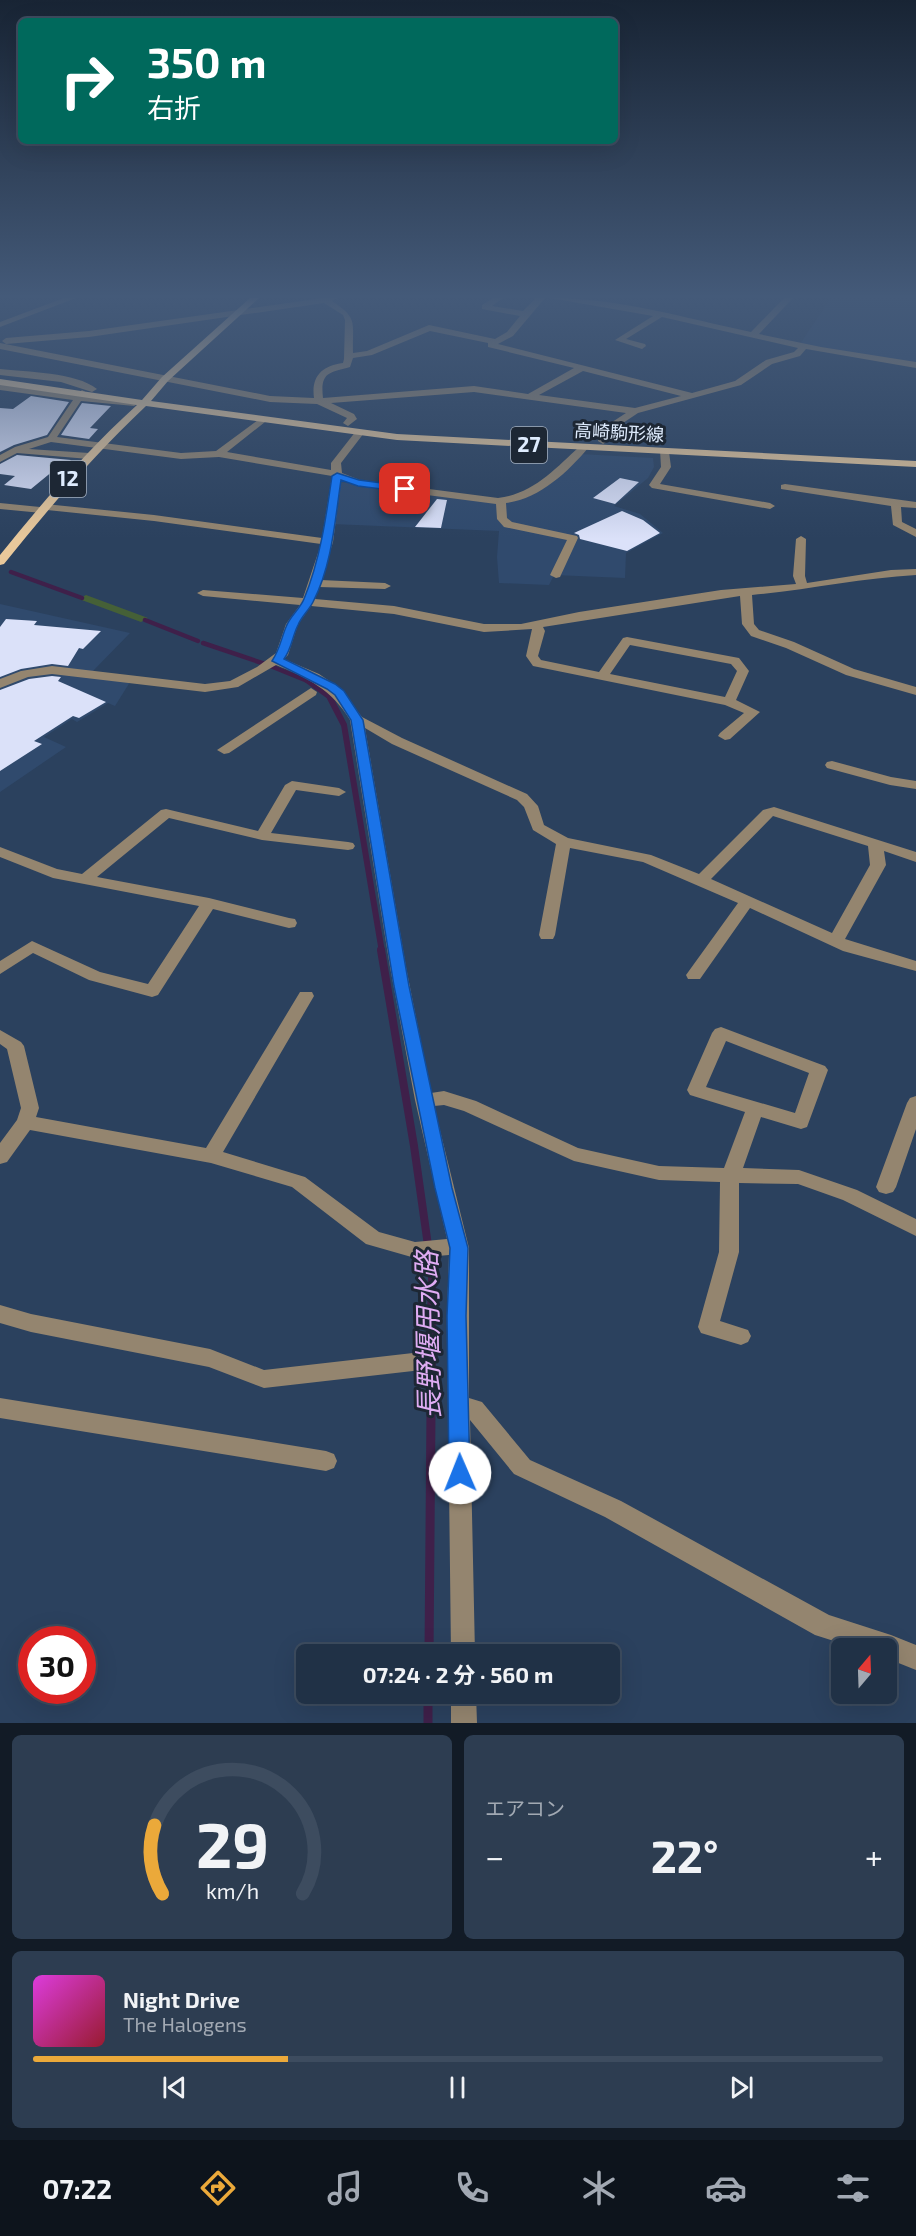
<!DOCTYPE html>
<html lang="ja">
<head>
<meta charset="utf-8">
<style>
	:root { --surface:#203146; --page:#2d3d51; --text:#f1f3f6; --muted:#a2a9b3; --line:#3d4c5f; --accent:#eba93a }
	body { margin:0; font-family:"Exo 2","Noto Sans JP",sans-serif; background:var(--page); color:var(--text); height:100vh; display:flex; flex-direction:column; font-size:22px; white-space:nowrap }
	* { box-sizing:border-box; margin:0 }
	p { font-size:20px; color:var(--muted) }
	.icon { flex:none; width:33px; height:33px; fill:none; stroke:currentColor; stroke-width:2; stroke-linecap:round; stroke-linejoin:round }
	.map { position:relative; height:1723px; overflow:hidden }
	.details { display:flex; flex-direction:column; gap:12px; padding:12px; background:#121b26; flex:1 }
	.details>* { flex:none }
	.hud { position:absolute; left:18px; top:18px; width:600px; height:126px; border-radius:9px; box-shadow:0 6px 24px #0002,0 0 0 2px var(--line); background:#00695c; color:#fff; overflow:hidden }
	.needle { width:39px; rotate:19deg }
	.fabs { position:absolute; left:831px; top:1638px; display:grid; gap:12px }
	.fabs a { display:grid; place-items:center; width:66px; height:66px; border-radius:9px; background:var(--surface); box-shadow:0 6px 24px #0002,0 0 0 2px var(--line); font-size:30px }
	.speed { position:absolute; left:18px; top:1626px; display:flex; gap:12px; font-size:30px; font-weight:700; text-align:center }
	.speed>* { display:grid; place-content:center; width:78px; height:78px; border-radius:50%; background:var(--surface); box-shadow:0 6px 24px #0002,0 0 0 2px var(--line); line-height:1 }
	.speed .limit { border:9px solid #d22; background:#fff; color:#111 }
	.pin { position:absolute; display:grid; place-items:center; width:51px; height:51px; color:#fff; margin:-26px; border-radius:12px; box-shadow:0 3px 9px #0006 }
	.me { position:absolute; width:66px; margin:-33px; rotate:359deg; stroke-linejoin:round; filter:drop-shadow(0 0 4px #0008) }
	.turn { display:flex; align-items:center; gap:21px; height:126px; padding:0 30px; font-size:27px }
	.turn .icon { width:78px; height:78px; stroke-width:2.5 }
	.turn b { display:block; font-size:42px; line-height:51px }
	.big { font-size:45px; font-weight:700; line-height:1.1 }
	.details .tile { flex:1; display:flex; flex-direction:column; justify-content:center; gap:9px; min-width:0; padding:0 21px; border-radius:9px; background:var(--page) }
	.details .dial { align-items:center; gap:0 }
	.dial svg { height:156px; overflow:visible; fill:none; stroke:var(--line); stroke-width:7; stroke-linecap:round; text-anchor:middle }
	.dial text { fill:var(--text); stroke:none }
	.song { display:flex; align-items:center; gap:18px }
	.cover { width:72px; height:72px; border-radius:9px; background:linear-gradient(135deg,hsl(300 70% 55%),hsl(350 70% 35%)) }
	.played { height:6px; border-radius:3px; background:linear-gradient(90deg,var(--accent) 30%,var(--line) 30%) }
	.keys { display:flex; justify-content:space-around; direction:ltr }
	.heat { display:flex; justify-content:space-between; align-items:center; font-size:33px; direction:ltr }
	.details .tiles { flex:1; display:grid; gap:12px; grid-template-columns:1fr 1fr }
	.tile:last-child { grid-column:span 2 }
	.trip { position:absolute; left:296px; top:1644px; width:324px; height:60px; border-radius:9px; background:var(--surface); box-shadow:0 6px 24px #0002,0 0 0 2px var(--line); font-weight:700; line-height:60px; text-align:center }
	.menu { display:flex; height:96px; justify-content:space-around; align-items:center; background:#0d141c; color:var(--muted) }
	.menu .icon { width:42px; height:42px }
	.menu .on { color:var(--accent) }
	.menu b { font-size:27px; color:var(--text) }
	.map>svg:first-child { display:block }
</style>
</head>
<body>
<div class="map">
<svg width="916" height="1723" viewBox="0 0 916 1723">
	<rect width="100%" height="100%" fill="#2b415e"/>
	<!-- built -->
	<path fill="#304a6d" d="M831,298H916V363L800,344Z
		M580,454L653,458L654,467L648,478L614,506L640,514L663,533L626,553L625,578L554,575L549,585L499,583L497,557L499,531L332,524L340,482L512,501Z
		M0,604L130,633L92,672L67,668L0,682Z
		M50,672L130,682L115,706L108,703L77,722L72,719L44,737L66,747L0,792V687L18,678Z"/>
	<!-- green -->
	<path fill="#456037" d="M86,595L148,618L141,622L79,599Z"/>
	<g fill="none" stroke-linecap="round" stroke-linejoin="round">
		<!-- stream-far3 -->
		<path stroke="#3f204a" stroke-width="4.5" d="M11,572L82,598
			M145,620L198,641
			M203,643L268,665L310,682"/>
		<!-- stream-far2 -->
		<path stroke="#3f204a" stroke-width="6" d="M307,680L329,696L344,725L382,952"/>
		<!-- stream-far1 -->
		<path stroke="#3f204a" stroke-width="8" d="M381,950L414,1146L432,1274V1293"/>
		<!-- stream -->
		<path stroke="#3f204a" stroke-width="9" d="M429,1654L432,1291
			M428,1694V1723"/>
	</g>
	<!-- building -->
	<path fill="#dbe1f9" d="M31,396L69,402L47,435L14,445L0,452V408L13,409Z
		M82,403L111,406L90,428L98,429L89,439L61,435Z
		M17,455L71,460L64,467L59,466L31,489L4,485L15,476L0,474V464Z
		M620,478L639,482L615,504L593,498Z
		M437,499L447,500L441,528L415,527Z
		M622,511L643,520L660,533L627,551L580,539L579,535L574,533Z
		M6,619L37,621L34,625L101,631L83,649L79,648L68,666L52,664L21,669L0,677V627Z
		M52,676L61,677L58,681L106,702L79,718L73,716L34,741L42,744L0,771V690L29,679Z"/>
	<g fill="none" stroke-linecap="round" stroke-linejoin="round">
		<!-- minor -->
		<path fill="#94856f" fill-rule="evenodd" d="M64,298H76L0,327V322Z
			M323,298H337L332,301C359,319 352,322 353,353L367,351L429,325L495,339L507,332L520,316L482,309V305L493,298H503L492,306L523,311L536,298H545L513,336L498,344L692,393L735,381L766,360L794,352L798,348L662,317L626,339L645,344L646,346L642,349L615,340L653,316L550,298C618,298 685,318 751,332L784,298H793L759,334L821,347L916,362V368L806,349L800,356L772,364L741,385L638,413L608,433V441L603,444L598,441L600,430L626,413L474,392L331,403L354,414L357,419L348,426L343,423L347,418L317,404L270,402L0,349V343L270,396L314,398C311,376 322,366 343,363L344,359L345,320L343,315L324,303L89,337L6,344L2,341L6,338L89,331ZM430,331L488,343V347L574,368L528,394L474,386L323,398C320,372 329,373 350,367L353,358L372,355ZM583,371L681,396L635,408L539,395Z
			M0,369C26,372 76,372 97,389L92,392L61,382L0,375Z
			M0,384L76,395L82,390L87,393L85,396L134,400L139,403L134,406L81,401L57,437L181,453L216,451L262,417L265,418V422L227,452L331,470V463L356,431L359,430L364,433L341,463L342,473L360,480L498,498C533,494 555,469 580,446L588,448C568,472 539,499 506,503L507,518L512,522L577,536L578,538L560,577L556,578L550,575L567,540L504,527L497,519L496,504L358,486L341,480L333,542L321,580L385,583L391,586L385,589L319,587L315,599L394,606L484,624H521L579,612L721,590L796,584L793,576L796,539L801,536L806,539L805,576L807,583L891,570L916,569V575C861,578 807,590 752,595L754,624L759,630L794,642L854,669L916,687V695L846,675L786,648L751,636L742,624L740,596L543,627L545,631L538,656L541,660L599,672L623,638L627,637L739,658L749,671L736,700L760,712L730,739L725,740L718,736L720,733L744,713L725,705L533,666L526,656L532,629L484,632L394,614L311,606L298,624L288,655L284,659L319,674L337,686L362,717L402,738L527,794L538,806L544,825L568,838L651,855L699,874L763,810L774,807L916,852V862L884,851L886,865L845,939L916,961V971L843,951L750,908L700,979H688L686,975L738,903L643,862L570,848L555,935L553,939H541L539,935L556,844L533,830L524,807L517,800L392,744L365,728L406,967L431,1093L444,1091L476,1101L578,1148L659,1166L724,1168L745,1112L690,1095L687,1090L712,1033L715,1029L721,1027L825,1066L828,1070L807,1127L801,1129L761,1117L743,1168L799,1170L857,1190L916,1219V1236L843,1200L798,1184L739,1183V1252L720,1321L748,1330L751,1336L748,1342L741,1345L701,1333L698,1327L719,1252L720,1182L659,1180L574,1161L464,1111L444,1105L434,1106L469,1248V1398L482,1402L530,1460L621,1501L829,1615L891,1635L916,1645V1670L886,1658V1648H856L815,1635L605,1517L514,1474L470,1420L475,1654H451L447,1316L449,1255L415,1258L366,1244L292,1187L211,1163L30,1130L7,1162L0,1164V1143L17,1120L21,1108L7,1049L0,1044V1030L21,1042L24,1046L39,1108L36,1117L206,1148L300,992H312L314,996L223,1152L305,1177L379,1232L415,1242L447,1239L415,1100L390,967L350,720C332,690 308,678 276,665L238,687L205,692L52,674L28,677L0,688V679L21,671L52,666L205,684L230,681L257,667L276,653L286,624L300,605L203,596L197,593L203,590L303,598L321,544L154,521L47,510L42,513L0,509V503L40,507L45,504L154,515L322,538L332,476L219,457L181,459L51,442L29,449L89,453L94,456L89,459L17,453L0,462V455L15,447L48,437L73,400L0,390ZM630,645L731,664L737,671L725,697L610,674ZM773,816L868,846L870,865L832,933L711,879ZM726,1041L809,1073L795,1113L706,1087Z
			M660,450L669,452L671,467L660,484L770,503L775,506L770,509L652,488L649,485L661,467Z
			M785,484L916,502V508L901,507L902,522L916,529V537L893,525L891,506L781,489V485Z
			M311,688L317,692L316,695L229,753L224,754L217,750Z
			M832,761L891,777L916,781V789L890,785L827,768L825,765L827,762Z
			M292,781L339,788L346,792L339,796L296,790L271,833L348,842L353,843L355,846L353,849L348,850L262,840L169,818L97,877L209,898L289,918L295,919L297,923L295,927L289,928L213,909L158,995L152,997L89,980L33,953L0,974V961L32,941L100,972L148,984L199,906L53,878L0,857V847L57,869L82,874L161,810L166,809L258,831L285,785Z
			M916,1096V1129L896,1187L893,1192L886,1194L879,1192L876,1187L907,1103L910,1098Z
			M0,1305L31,1314L210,1349L264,1370L413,1353L421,1355L424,1362L421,1369L413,1371L264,1388L209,1367L31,1332L0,1323Z
			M0,1398L326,1451L334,1454L337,1461L334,1468L326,1471L0,1418Z
			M451,1694H476L477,1723H451Z"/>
		<!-- major -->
		<path fill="#e8c89b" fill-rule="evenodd" d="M250,298H259L168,381L151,401L397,434L916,461V467L397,440L146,406C94,455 49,508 4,564L0,565V555C43,502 86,451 137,405L0,385V379L142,400L162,377Z"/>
	</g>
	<!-- sky -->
	<linearGradient id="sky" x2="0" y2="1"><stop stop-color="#182434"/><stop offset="0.55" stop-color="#445a79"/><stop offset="1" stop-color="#445a79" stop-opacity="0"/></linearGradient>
	<rect width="916" height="539" fill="url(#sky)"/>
	<!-- route -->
	<path fill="#1a73e8" stroke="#114b97" stroke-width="1.5" d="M337,473L359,480L405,486L409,489L405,492L358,486L341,480C335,520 332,566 313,602C309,610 301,617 298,625C292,637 292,648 284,659L335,684L344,691L363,720L409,986L452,1188L468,1248L466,1316L470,1473L467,1480L460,1483L452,1480L449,1473L447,1316L450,1248L435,1188L394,986L351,720L335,695L327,689L272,661C280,649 281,639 286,627C290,616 300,609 304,599C320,560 326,518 332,476Z"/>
	<g text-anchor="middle" stroke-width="6" stroke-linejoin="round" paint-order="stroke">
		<!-- far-street labels -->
		<g font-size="18" fill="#dfecfe" stroke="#1d2734">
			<text transform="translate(619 433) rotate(3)" y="6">高崎駒形線</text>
		</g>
		<!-- shield labels -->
		<g fill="#1d2734" stroke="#a5b1c1" stroke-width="1.5">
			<rect x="511" y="427" width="36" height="36" rx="4.5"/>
			<rect x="50" y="461" width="36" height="36" rx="4.5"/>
		</g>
		<g font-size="21" font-weight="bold" fill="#dfecfe">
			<text x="529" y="452">27</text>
			<text x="68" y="486">12</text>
		</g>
		<!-- near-water labels -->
		<g font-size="28" font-style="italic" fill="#dfacf3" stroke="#1d2734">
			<text transform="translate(428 1335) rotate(-91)" y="10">長野堰用水路</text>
		</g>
	</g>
</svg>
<div class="fabs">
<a><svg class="needle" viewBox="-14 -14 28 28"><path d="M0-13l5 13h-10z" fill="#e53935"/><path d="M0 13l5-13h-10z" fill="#a2a9b3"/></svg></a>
</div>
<div class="speed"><div class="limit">30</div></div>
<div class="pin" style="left:405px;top:489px;background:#d93025"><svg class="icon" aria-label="arrive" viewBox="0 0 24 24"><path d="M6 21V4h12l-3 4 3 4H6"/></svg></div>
<svg class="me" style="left:460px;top:1473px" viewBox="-20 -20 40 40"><circle r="19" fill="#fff"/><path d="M0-13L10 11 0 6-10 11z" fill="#1a73e8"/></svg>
<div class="trip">07:24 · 2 分 · 560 m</div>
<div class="hud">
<div class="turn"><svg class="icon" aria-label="right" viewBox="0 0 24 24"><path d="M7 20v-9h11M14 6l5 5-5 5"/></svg><div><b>350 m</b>右折</div></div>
</div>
</div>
<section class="details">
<div class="tiles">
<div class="tile dial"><svg viewBox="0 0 100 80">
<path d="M14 69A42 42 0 1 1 86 69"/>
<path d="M14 69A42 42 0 0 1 10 34" stroke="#eba93a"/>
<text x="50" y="56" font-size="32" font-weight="700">29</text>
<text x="50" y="72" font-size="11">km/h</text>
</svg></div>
<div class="tile"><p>エアコン</p>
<div class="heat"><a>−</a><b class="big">22°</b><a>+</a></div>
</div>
<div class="tile">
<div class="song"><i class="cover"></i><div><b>Night Drive</b><p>The Halogens</p></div></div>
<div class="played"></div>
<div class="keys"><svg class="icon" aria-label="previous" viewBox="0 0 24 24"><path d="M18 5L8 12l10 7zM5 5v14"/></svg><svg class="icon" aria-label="pause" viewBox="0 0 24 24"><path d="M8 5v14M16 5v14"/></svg><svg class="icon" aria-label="next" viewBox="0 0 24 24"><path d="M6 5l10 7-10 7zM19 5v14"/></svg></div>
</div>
</div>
</section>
<nav class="menu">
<b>07:22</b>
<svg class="icon on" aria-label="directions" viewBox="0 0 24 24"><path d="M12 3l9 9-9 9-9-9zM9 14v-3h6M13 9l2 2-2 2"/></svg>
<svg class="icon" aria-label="music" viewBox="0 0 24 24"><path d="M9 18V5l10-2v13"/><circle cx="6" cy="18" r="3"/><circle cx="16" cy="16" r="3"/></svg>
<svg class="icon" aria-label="phone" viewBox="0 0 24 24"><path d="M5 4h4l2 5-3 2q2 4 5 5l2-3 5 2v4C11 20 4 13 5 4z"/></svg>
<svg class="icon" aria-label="climate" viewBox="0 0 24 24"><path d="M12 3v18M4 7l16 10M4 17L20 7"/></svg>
<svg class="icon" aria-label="car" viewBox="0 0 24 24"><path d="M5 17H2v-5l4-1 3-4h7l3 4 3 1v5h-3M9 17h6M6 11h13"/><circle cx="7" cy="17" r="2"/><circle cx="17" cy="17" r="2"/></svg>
<svg class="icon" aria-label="filters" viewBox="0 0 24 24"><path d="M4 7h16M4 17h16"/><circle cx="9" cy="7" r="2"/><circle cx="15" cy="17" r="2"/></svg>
</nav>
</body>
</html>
